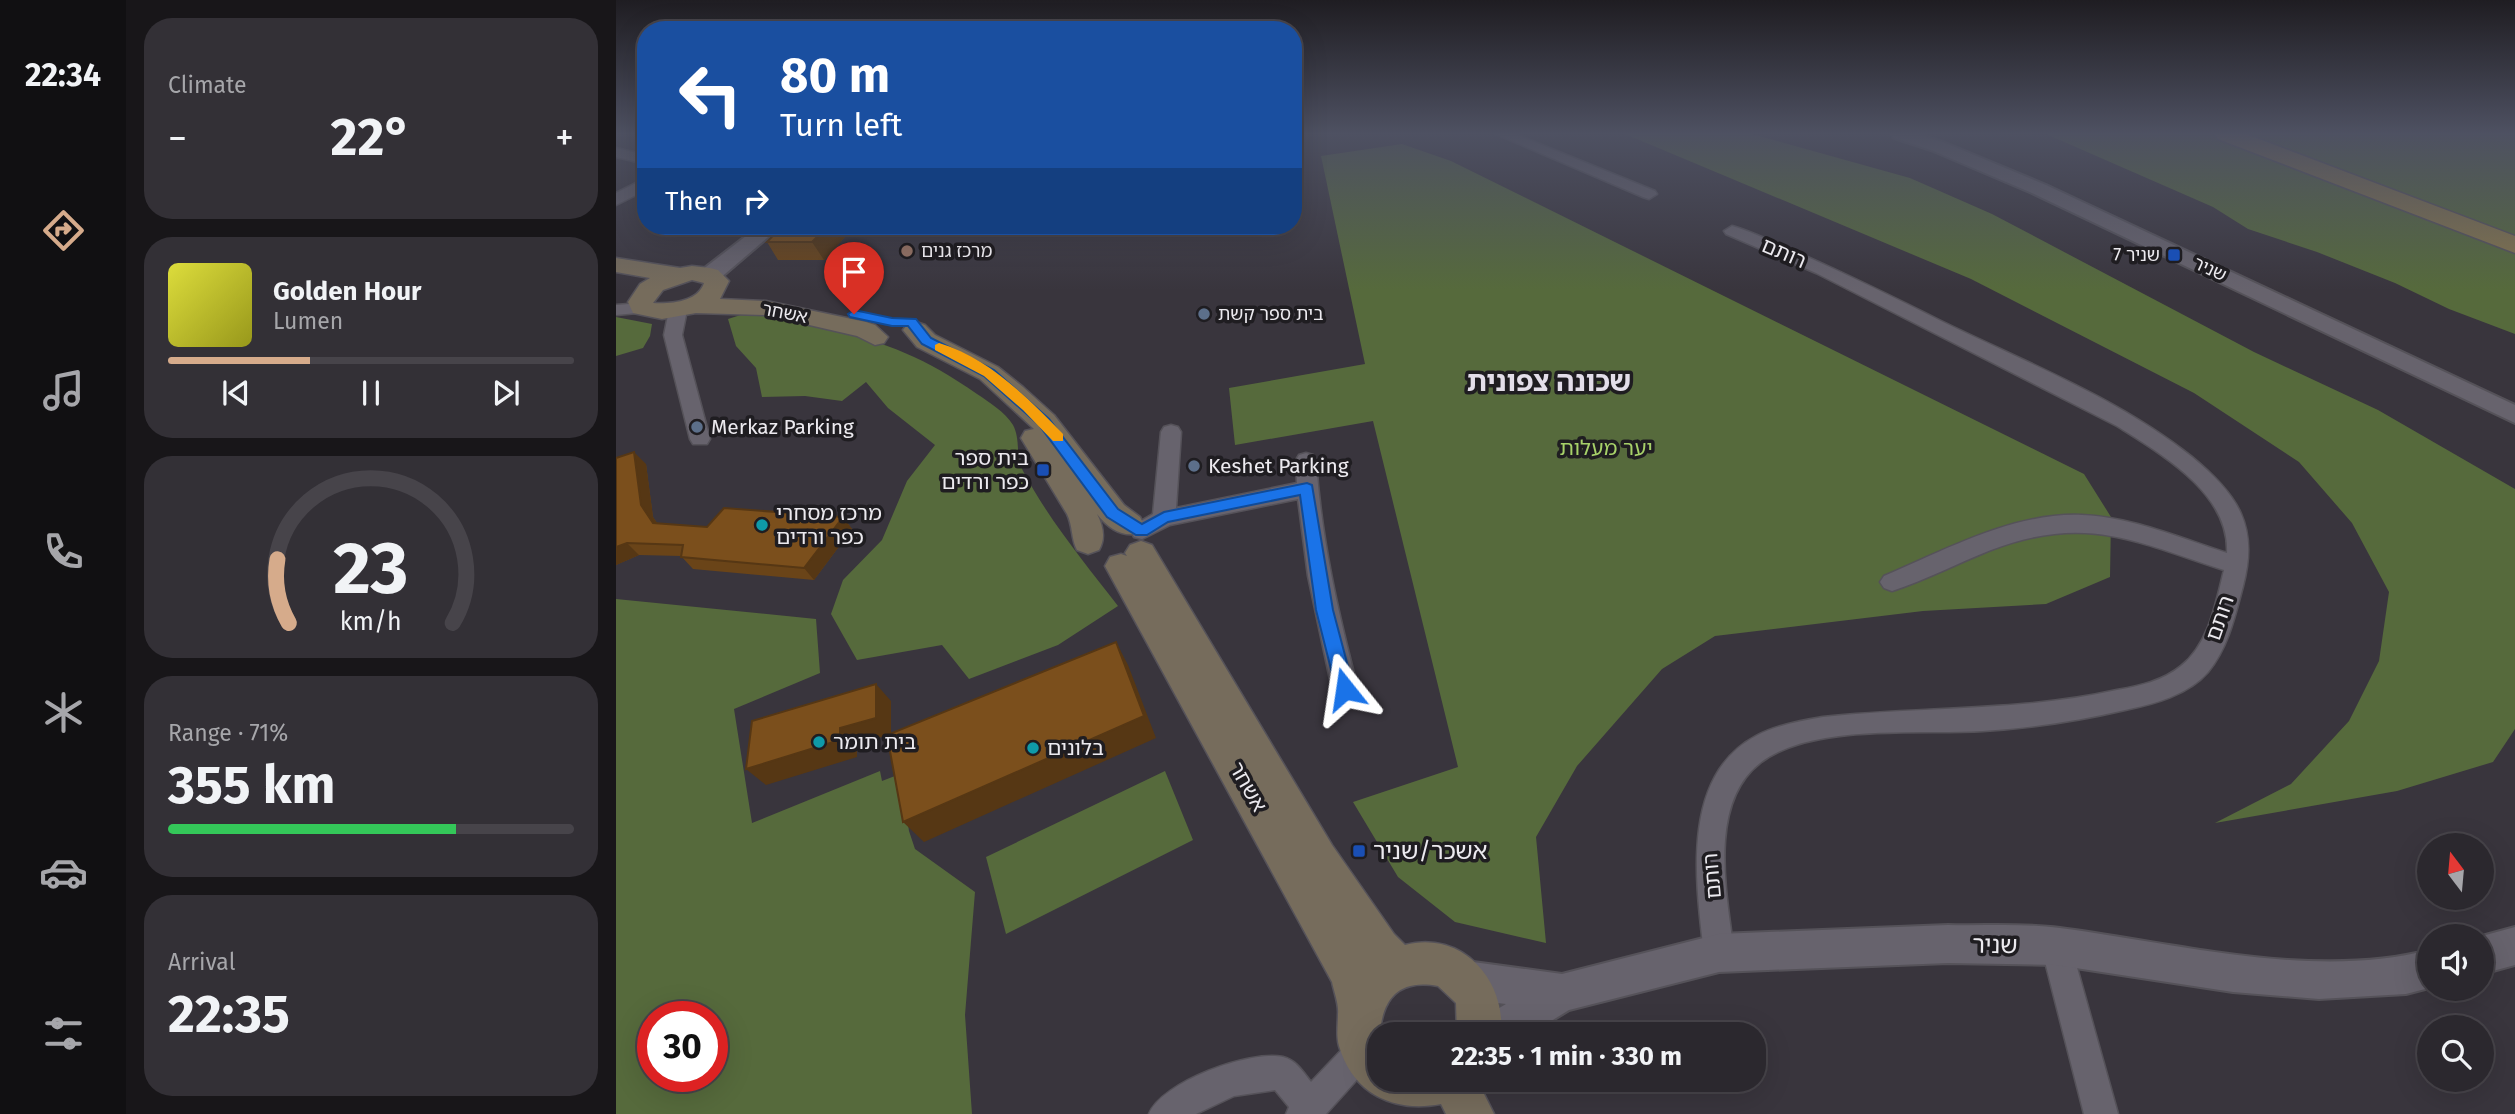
<!DOCTYPE html>
<html lang="en">
<head>
<meta charset="utf-8">
<style>
	:root { --surface:#2b282e; --page:#333036; --text:#f1f3f6; --muted:#a6a6aa; --line:#47444a; --accent:#d6ab8b }
	body { margin:0; font-family:"Fira Sans","Noto Sans Hebrew",sans-serif; background:var(--page); color:var(--text); height:100vh; display:flex; flex-direction:column; font-size:26px; white-space:nowrap }
	* { box-sizing:border-box; margin:0 }
	p { font-size:23px; color:var(--muted) }
	.icon { flex:none; width:38px; height:38px; fill:none; stroke:currentColor; stroke-width:2; stroke-linecap:round; stroke-linejoin:round }
	.map { position:relative; flex:1; overflow:hidden }
	.side { display:flex; flex-direction:column; gap:18px; padding:18px; background:#181619; width:490px }
	.side>* { flex:none }
	.banner { position:absolute; left:21px; top:21px; width:665px; height:214px; border-radius:28px; box-shadow:0 7px 28px #0002,0 0 0 2px var(--line); background:#1a4fa0; color:#fff; overflow:hidden }
	.needle { width:46px; rotate:344deg }
	.tools { position:absolute; left:1801px; top:833px; display:grid; gap:14px }
	.tools a { display:grid; place-items:center; width:77px; height:77px; border-radius:50%; background:var(--surface); box-shadow:0 7px 28px #0002,0 0 0 2px var(--line); font-size:35px }
	.speed { position:absolute; left:21px; top:1001px; display:flex; gap:14px; font-size:35px; font-weight:700; text-align:center }
	.speed>* { display:grid; place-content:center; width:91px; height:91px; border-radius:50%; background:var(--surface); box-shadow:0 7px 28px #0002,0 0 0 2px var(--line); line-height:1 }
	.speed .limit { border:10px solid #d22; background:#fff; color:#111 }
	.pin { position:absolute; display:grid; place-items:center; width:60px; height:60px; color:#fff; margin:-72px -30px; border-radius:50% 50% 50% 0; rotate:-45deg; box-shadow:0 0 7px #0007 }
	.pin .icon { rotate:45deg }
	.me { position:absolute; width:77px; margin:-38px; rotate:345deg; stroke-linejoin:round; filter:drop-shadow(0 0 5px #0008) }
	.turn { display:flex; align-items:center; gap:24px; height:147px; padding:0 28px; font-size:32px }
	.turn .icon { width:91px; height:91px; stroke-width:2.5 }
	.turn b { display:block; font-size:49px; line-height:60px }
	.then { display:flex; align-items:center; height:66px; padding:0 28px; background:#0003; gap:14px; font-size:26px }
	.big { font-size:52px; font-weight:700; line-height:1.1 }
	.side .tile { flex:1; display:flex; flex-direction:column; justify-content:center; gap:10px; min-width:0; padding:0 24px; border-radius:28px; background:var(--page) }
	.side .dial { align-items:center; gap:0 }
	.dial svg { height:182px; overflow:visible; fill:none; stroke:var(--line); stroke-width:7; stroke-linecap:round; text-anchor:middle }
	.dial text { fill:var(--text); stroke:none }
	.song { display:flex; align-items:center; gap:21px }
	.cover { width:84px; height:84px; border-radius:10px; background:linear-gradient(135deg,hsl(60 70% 55%),hsl(60 70% 35%)) }
	.played { height:7px; border-radius:4px; background:linear-gradient(90deg,var(--accent) 35%,var(--line) 35%) }
	.keys { display:flex; justify-content:space-around; direction:ltr }
	.heat { display:flex; justify-content:space-between; align-items:center; font-size:38px; direction:ltr }
	.charge { height:10px; border-radius:5px; background:linear-gradient(90deg,#34c759 71%,var(--line) 0) }
	.trip { position:absolute; left:751px; top:1022px; width:399px; height:70px; border-radius:28px; background:var(--surface); box-shadow:0 7px 28px #0002,0 0 0 2px var(--line); font-weight:700; line-height:70px; text-align:center }
	main { display:flex; flex:1; min-height:0 }
	.tabs { display:flex; flex-direction:column; width:126px; justify-content:space-around; align-items:center; background:#111012; color:var(--muted) }
	.tabs .icon { width:49px; height:49px }
	.tabs .active { color:var(--accent) }
	.tabs b { font-size:32px; color:var(--text) }
	.map>svg:first-child { display:block }
</style>
</head>
<body>
<main>
<nav class="tabs">
<b>22:34</b>
<svg class="icon active" aria-label="directions" viewBox="0 0 24 24"><path d="M12 3l9 9-9 9-9-9zM9 14v-3h6M13 9l2 2-2 2"/></svg>
<svg class="icon" aria-label="music" viewBox="0 0 24 24"><path d="M9 18V5l10-2v13"/><circle cx="6" cy="18" r="3"/><circle cx="16" cy="16" r="3"/></svg>
<svg class="icon" aria-label="phone" viewBox="0 0 24 24"><path d="M5 4h4l2 5-3 2q2 4 5 5l2-3 5 2v4C11 20 4 13 5 4z"/></svg>
<svg class="icon" aria-label="climate" viewBox="0 0 24 24"><path d="M12 3v18M4 7l16 10M4 17L20 7"/></svg>
<svg class="icon" aria-label="car" viewBox="0 0 24 24"><path d="M5 17H2v-5l4-1 3-4h7l3 4 3 1v5h-3M9 17h6M6 11h13"/><circle cx="7" cy="17" r="2"/><circle cx="17" cy="17" r="2"/></svg>
<svg class="icon" aria-label="filters" viewBox="0 0 24 24"><path d="M4 7h16M4 17h16"/><circle cx="9" cy="7" r="2"/><circle cx="15" cy="17" r="2"/></svg>
</nav>
<section class="side">
<div class="tile"><p>Climate</p>
<div class="heat"><a>−</a><b class="big">22°</b><a>+</a></div>
</div>
<div class="tile">
<div class="song"><i class="cover"></i><div><b>Golden Hour</b><p>Lumen</p></div></div>
<div class="played"></div>
<div class="keys"><svg class="icon" aria-label="previous" viewBox="0 0 24 24"><path d="M18 5L8 12l10 7zM5 5v14"/></svg><svg class="icon" aria-label="pause" viewBox="0 0 24 24"><path d="M8 5v14M16 5v14"/></svg><svg class="icon" aria-label="next" viewBox="0 0 24 24"><path d="M6 5l10 7-10 7zM19 5v14"/></svg></div>
</div>
<div class="tile dial"><svg viewBox="0 0 100 80">
<path d="M14 69A42 42 0 1 1 86 69"/>
<path d="M14 69A42 42 0 0 1 9 41" stroke="#d6ab8b"/>
<text x="50" y="56" font-size="32" font-weight="700">23</text>
<text x="50" y="72" font-size="11">km/h</text>
</svg></div>
<div class="tile"><p>Range · 71%</p><b class="big">355 km</b><div class="charge"></div></div>
<div class="tile"><p>Arrival</p><b class="big">22:35</b></div>
</section>
<div class="map">
<svg width="1899" height="1114" viewBox="0 0 1899 1114">
	<rect width="100%" height="100%" fill="#39353d"/>
	<!-- green -->
	<path fill="#566a3c" fill-rule="evenodd" d="M1009,134H1136L1294,178L1376,214L1638,352L1762,410L1899,489V729L1877,762L1781,791L1599,823L1675,784L1733,721L1763,661L1773,592L1736,523L1683,462L1578,393L1355,279Z
		M1430,134H1899V334L1833,309L1779,283L1701,252L1632,229L1597,207Z
		M786,144L835,161L1468,474L1495,517L1494,577L1430,604L1307,611L1099,636L1046,669L961,766L920,837L930,943L839,922L782,877L737,802L842,767L757,421L619,445L613,388L749,364L705,156Z
		M134,312C161,313 186,320 212,328C273,344 308,357 361,394C373,402 389,412 397,425C405,440 399,457 407,471C433,520 468,562 502,606L442,645L353,679L326,645L241,660L215,614L227,580L266,540L291,481L319,445L272,408L250,382L226,401L189,396L146,397L140,368L120,346L112,319Z
		M0,317L36,324L34,336L27,348L0,356Z
		M0,599L200,619L204,673L118,709L136,823L264,771L266,781L284,774L293,831L299,849L359,892L349,1015L356,1114H0ZM37,1017H96V1076H37Z
		M549,771L577,840L390,934L370,857Z"/>
	<g fill="none" stroke-linecap="round" stroke-linejoin="round">
		<defs>
			<path id="minor" d="M880,134H899L1039,191L1041,194L1033,199L1027,197Z
				M0,148L30,155V164L0,157Z
				M677,175L683,177L686,180L683,183L677,185Z
				M30,178V190L0,205V193Z
				M1116,226C1134,231 1152,240 1169,247C1222,270 1273,295 1325,321C1409,362 1502,398 1576,457C1622,495 1643,526 1627,586C1619,616 1612,648 1592,672C1572,695 1538,704 1509,710C1462,721 1415,728 1367,731C1304,735 1195,723 1144,763C1091,804 1111,896 1118,953L1114,964L1103,968L1092,964L1088,953C1080,884 1064,776 1140,736C1160,725 1185,721 1207,717C1305,706 1403,712 1501,690C1523,686 1547,681 1565,666C1593,644 1600,602 1608,570C1518,541 1470,514 1375,550C1342,563 1310,580 1276,591L1268,588L1264,582L1268,576C1329,550 1398,512 1466,515C1516,517 1564,538 1611,553C1614,493 1545,454 1501,426L1200,273L1110,234L1108,231Z
				M26,303L35,308L32,312L0,315V305Z
				M62,305L71,310L66,335L94,439L91,444H77L74,439L48,335L53,310Z
				M555,425L562,427L565,432L560,508L681,483L680,460L683,455L690,453L697,455L700,460C705,538 722,613 742,689L738,697L729,700L720,697L716,689L692,576L682,499L554,525L526,539L518,537L515,531L518,525L537,514L545,432L548,427Z
				M1440,931L1451,935L1455,946L1502,1114H1468L1425,946L1429,935Z
				M744,1037L755,1042L760,1053L755,1064L710,1114H670L673,1107L659,1090L618,1096L580,1114H533C546,1082 633,1050 667,1057C680,1060 687,1072 695,1082L733,1042Z"/>
			<path id="tertiary" d="M1275,134H1301L1327,142L1430,185L1899,405V423L1416,193L1315,150L1278,138Z
				M143,226H165L102,280H86L83,275L86,270Z
				M1332,925C1369,926 1407,923 1444,928C1560,943 1698,980 1813,950V988L1790,994L1703,999L1617,992L1440,965L1332,963L1103,972L953,1010L914,1034H857L863,1020L890,1004L850,999L837,993L831,980L837,967L850,961L946,974L1103,934Z
				M1899,927V965L1866,974V936Z"/>
			<path id="secondary" d="M0,258L64,268L76,266L94,268L102,270L113,281L104,299L150,301L250,322L259,325L272,337L268,343L259,345L241,336L150,315L80,313L46,319L17,313L12,302L24,284L34,278L0,272ZM76,280L88,283C82,302 55,304 37,303L47,290Z
				M300,322L309,325L319,335L382,367L407,387L438,415L508,505L524,517L528,525L524,533C506,538 492,528 481,514C487,526 490,538 483,550L472,554L461,550C455,539 457,526 451,514L405,438L409,431L418,429L364,379L301,347L287,330L291,325Z
				M525,541L536,545L716,845L778,934L789,945C846,930 890,980 885,1034H841L840,1003L822,986C756,974 763,1038 763,1080H861L878,1114H830L825,1104C778,1113 737,1094 723,1046C720,1035 722,1025 722,1014C723,1004 718,992 716,982L489,566L494,557L505,554L511,556L509,553L514,545Z"/>
			<path id="primary" d="M1599,134H1630L1899,236V253L1602,139Z"/>
		</defs>
		<!-- minor casing -->
		<use href="#minor" stroke="#555259" stroke-width="3"/>
		<!-- tertiary casing -->
		<use href="#tertiary" stroke="#555259" stroke-width="4"/>
		<!-- secondary casing -->
		<use href="#secondary" stroke="#555259" stroke-width="3"/>
		<!-- primary casing -->
		<use href="#primary" stroke="#555259" stroke-width="3"/>
		<!-- minor -->
		<use href="#minor" fill="#67636d" fill-rule="evenodd"/>
		<!-- tertiary -->
		<use href="#tertiary" fill="#67636d" fill-rule="evenodd"/>
		<!-- secondary -->
		<use href="#secondary" fill="#766c5c" fill-rule="evenodd"/>
		<!-- primary -->
		<use href="#primary" fill="#84754c" fill-rule="evenodd"/>
	</g>
	<!-- wall -->
	<path fill="#6a4418" d="M166,226H239L208,260H162L151,242Z
		M30,464L37,517L41,523L91,527L227,517L236,529L198,580L77,569L65,556L23,555L0,565Z"/>
	<!-- shaded-wall -->
	<path fill="#563714" d="M212,226H239L208,260L196,242Z
		M18,452L30,464L37,517L49,535L37,523L25,505Z
		M227,517L236,529L198,580L188,568Z
		M11,543L23,555L0,565V547Z
		M500,642L512,665L540,738L308,842L287,822Z
		M260,684L275,701V734L241,745V757L150,785L130,769L224,728Z"/>
	<!-- building -->
	<path fill="#7b4f1c" stroke="#563714" stroke-width="2" d="M166,226H212L196,242H151Z
		M18,452L25,505L37,523L91,527L108,508L227,517L188,568L65,557L67,545L11,543L0,547V458Z
		M500,642L528,716L287,822L271,735Z
		M260,684V718L224,728V740L130,769L136,721Z"/>
	<!-- sky -->
	<linearGradient id="sky" x2="0" y2="1"><stop stop-color="#1f1d22"/><stop offset="0.46" stop-color="#4e5162"/><stop offset="1" stop-color="#4e5162" stop-opacity="0"/></linearGradient>
	<rect width="1899" height="290" fill="url(#sky)"/>
	<!-- route -->
	<path fill="#1a73e8" stroke="#114b97" stroke-width="2" d="M238,310L276,318L300,319L315,338L378,370L433,419L502,509L526,524L548,512L691,483L696,485L717,610L738,689L735,694L729,696L723,694L720,689L700,610L684,495L552,522L531,535H520L491,517L423,425L368,376L306,344L292,326H276L234,317L232,314Z"/>
	<!-- slow -->
	<path fill="#f59e0b" d="M323,343C373,358 412,398 447,434V441H437L407,410L368,376L319,350V345Z"/>
	<!-- markers -->
	<circle fill="#8d6e63" stroke="#1f1d21" stroke-width="2.5" cx="291" cy="251" r="7"/>
	<g fill="#1a4fb4" stroke="#1f1d21" stroke-width="2.5">
		<rect x="1551" y="248" width="14" height="14" rx="3.5"/>
		<rect x="420" y="463" width="14" height="14" rx="3.5"/>
		<rect x="736" y="844" width="14" height="14" rx="3.5"/>
	</g>
	<g fill="#5c6f8a" stroke="#1f1d21" stroke-width="2.5">
		<circle cx="588" cy="314" r="7"/>
		<circle cx="81" cy="427" r="7"/>
		<circle cx="578" cy="466" r="7"/>
	</g>
	<g fill="#0f9aa8" stroke="#1f1d21" stroke-width="2.5">
		<circle cx="146" cy="525" r="7"/>
		<circle cx="203" cy="742" r="7"/>
		<circle cx="417" cy="748" r="7"/>
	</g>
	<g text-anchor="middle" stroke-width="7" stroke-linejoin="round" paint-order="stroke">
		<!-- far-poi labels -->
		<g font-size="18" fill="#eceaef" stroke="#1f1d21" text-anchor="start">
			<text x="305" y="257">מרכז גנים</text>
			<text x="1544" y="261" text-anchor="end">שניר 7</text>
			<text x="602" y="320">בית ספר קשת</text>
		</g>
		<!-- far-street labels -->
		<g font-size="18" fill="#eceaef" stroke="#1f1d21">
			<text transform="translate(1594 269) rotate(25)" y="6">שניר</text>
			<text transform="translate(169 313) rotate(11)" y="6">אשחר</text>
		</g>
		<!-- street labels -->
		<g font-size="21" fill="#eceaef" stroke="#1f1d21">
			<text transform="translate(1168 253) rotate(23)" y="7">רותם</text>
			<text transform="translate(1604 618) rotate(-71)" y="7">רותם</text>
			<text transform="translate(632 787) rotate(60)" y="7">אשחר</text>
			<text transform="translate(1096 876) rotate(-95)" y="7">רותם</text>
		</g>
		<!-- poi labels -->
		<g font-size="21" fill="#eceaef" stroke="#1f1d21" text-anchor="start">
			<text x="95" y="434">Merkaz Parking</text>
			<text x="413" y="465" text-anchor="end">בית ספר<tspan x="413" dy="24">כפר ורדים</tspan></text>
			<text x="592" y="473">Keshet Parking</text>
			<text x="160" y="520">מרכז מסחרי<tspan x="160" dy="24">כפר ורדים</tspan></text>
			<text x="217" y="749">בית תומר</text>
			<text x="431" y="755">בלונים</text>
		</g>
		<!-- park labels -->
		<g font-size="21" fill="#a7d169" stroke="#1f1d21">
			<text x="990" y="455">יער מעלות</text>
		</g>
		<!-- near-poi labels -->
		<g font-size="24" fill="#eceaef" stroke="#1f1d21" text-anchor="start">
			<text x="757" y="859">אשכר/שניר</text>
		</g>
		<!-- near-street labels -->
		<g font-size="24" fill="#eceaef" stroke="#1f1d21">
			<text transform="translate(1379 945) rotate(1)" y="8">שניר</text>
		</g>
		<!-- district labels -->
		<g font-size="28" font-weight="bold" fill="#e3dee9" stroke="#1f1d21">
			<text x="933" y="391">שכונה צפונית</text>
		</g>
	</g>
</svg>
<div class="tools">
<a><svg class="needle" viewBox="-14 -14 28 28"><path d="M0-13l5 13h-10z" fill="#e53935"/><path d="M0 13l5-13h-10z" fill="#a6a6aa"/></svg></a>
<a><svg class="icon" aria-label="sound" viewBox="0 0 24 24"><path d="M4 9h4l5-4v14l-5-4H4zM17 9q2 3 0 6"/></svg></a>
<a><svg class="icon" aria-label="search" viewBox="0 0 24 24"><circle cx="10" cy="10" r="6"/><path d="M15 15l6 6"/></svg></a>
</div>
<div class="speed"><div class="limit">30</div></div>
<div class="pin" style="left:238px;top:314px;background:#d93025"><svg class="icon" aria-label="arrive" viewBox="0 0 24 24"><path d="M6 21V4h12l-3 4 3 4H6"/></svg></div>
<svg class="me" style="left:729px;top:689px" viewBox="-20 -20 40 40"><path d="M0-17L14 15 0 8-14 15z" fill="#1a73e8" stroke="#fff" stroke-width="4"/></svg>
<div class="trip">22:35 · 1 min · 330 m</div>
<div class="banner">
<div class="turn"><svg class="icon" aria-label="left" viewBox="0 0 24 24"><path d="M17 20v-9H6M10 6l-5 5 5 5"/></svg><div><b>80 m</b>Turn left</div></div>
<div class="then">Then<svg class="icon" aria-label="right" viewBox="0 0 24 24"><path d="M7 20v-9h11M14 6l5 5-5 5"/></svg></div>
</div>
</div>
</main>
</body>
</html>
